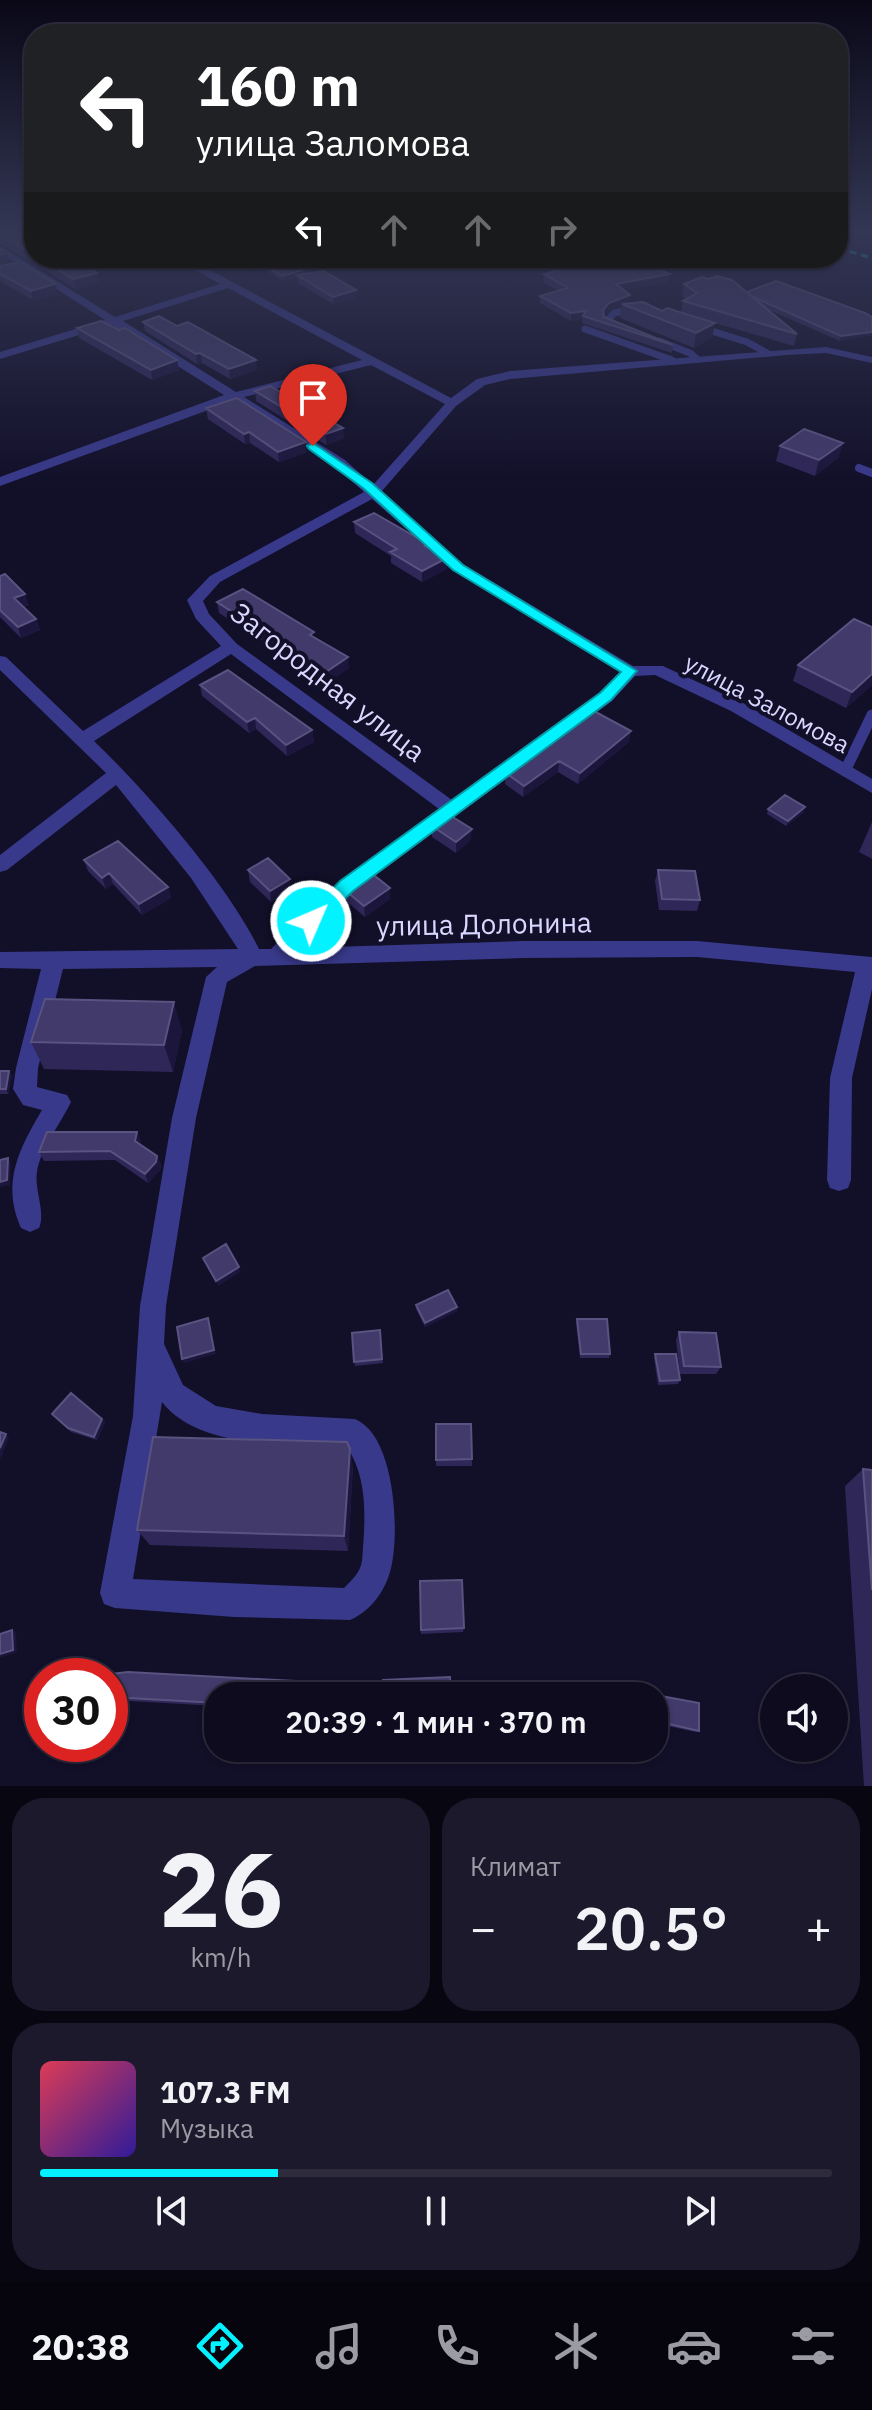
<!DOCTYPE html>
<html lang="ru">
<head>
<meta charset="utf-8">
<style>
	:root { --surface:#0e0b1f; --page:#1c192c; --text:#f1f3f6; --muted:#9b9ba4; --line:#2e2b3d; --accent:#03f2ff }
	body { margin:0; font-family:"IBM Plex Sans",sans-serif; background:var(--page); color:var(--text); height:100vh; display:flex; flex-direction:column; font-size:30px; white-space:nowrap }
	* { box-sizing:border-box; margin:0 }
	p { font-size:26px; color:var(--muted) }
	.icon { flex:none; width:44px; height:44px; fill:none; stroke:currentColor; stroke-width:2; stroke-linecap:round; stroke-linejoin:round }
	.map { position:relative; height:1786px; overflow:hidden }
	.panel { display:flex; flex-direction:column; gap:12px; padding:12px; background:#080611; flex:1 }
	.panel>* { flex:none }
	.hud { position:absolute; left:24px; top:24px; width:824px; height:244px; border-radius:32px; box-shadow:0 2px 6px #0004,0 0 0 2px var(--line); background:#202124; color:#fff; overflow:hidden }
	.tools { position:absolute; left:760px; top:1674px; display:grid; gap:16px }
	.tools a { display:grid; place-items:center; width:88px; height:88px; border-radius:50%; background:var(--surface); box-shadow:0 2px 6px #0004,0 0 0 2px var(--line); font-size:40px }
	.speed { position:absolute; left:24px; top:1658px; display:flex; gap:16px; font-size:40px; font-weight:700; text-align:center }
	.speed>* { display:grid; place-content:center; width:104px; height:104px; border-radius:50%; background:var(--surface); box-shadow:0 2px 6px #0004,0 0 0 2px var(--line); line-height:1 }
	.speed .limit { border:12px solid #d22; background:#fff; color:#111 }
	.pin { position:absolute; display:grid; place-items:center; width:68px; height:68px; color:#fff; margin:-82px -34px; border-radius:50% 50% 50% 0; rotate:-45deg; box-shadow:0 0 8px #0007 }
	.pin .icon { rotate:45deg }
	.me { position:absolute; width:88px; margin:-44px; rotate:45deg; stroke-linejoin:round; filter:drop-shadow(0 0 6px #0008) }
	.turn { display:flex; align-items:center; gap:28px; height:168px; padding:0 40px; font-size:36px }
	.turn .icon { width:104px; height:104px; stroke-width:2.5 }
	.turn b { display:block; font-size:56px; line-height:68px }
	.lanes { display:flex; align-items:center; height:76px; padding:0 40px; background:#0003; justify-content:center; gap:40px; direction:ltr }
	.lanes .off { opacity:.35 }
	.big { font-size:60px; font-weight:600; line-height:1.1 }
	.panel .widget { flex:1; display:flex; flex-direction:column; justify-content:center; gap:12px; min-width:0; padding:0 28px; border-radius:32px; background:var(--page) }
	.panel .dial { align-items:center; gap:0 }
	.dial b { font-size:104px; line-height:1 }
	.song { display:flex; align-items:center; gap:24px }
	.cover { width:96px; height:96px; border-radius:12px; background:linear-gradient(135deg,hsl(350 70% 55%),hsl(250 70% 35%)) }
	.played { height:8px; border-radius:4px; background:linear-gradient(90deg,var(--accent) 30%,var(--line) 30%) }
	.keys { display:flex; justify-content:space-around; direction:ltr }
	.heat { display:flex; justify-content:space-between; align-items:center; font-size:44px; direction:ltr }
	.panel .tiles { flex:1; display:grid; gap:12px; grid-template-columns:1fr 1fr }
	.widget:last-child { grid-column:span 2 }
	.trip { position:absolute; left:204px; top:1682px; width:464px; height:80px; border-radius:32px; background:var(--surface); box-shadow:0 2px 6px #0004,0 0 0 2px var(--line); font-weight:600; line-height:80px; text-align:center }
	.menu { display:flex; height:128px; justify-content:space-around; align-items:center; background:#06040c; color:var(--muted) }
	.menu .icon { width:56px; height:56px }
	.menu .active { color:var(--accent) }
	.menu b { font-size:36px; color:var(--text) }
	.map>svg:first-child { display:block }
</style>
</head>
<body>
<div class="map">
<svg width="872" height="1786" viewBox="0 0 872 1786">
	<rect width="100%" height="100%" fill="#120f29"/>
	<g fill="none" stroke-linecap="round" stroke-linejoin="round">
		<!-- service-far2 -->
		<path stroke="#38398a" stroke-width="7" d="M619,327L608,320L614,313L635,309
			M699,327L747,342L767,353
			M585,329L672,360
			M659,341L690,353L697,359"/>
		<!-- service-far1 -->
		<path stroke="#38398a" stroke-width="8" d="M859,468L872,473"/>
		<!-- service -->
		<path stroke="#38398a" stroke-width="11" d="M845,771L872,715"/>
		<!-- minor -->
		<path fill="#38398a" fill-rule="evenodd" d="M0,246L115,317L220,284L174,258H187L451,398L477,379L510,371L826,347L872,357V363L826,353L787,355L510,379L485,385L456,406L381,492L463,564L633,666H663L743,703L872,779V793L731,711L655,675L635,676L612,701L354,891L298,948L523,941H697L872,957V989L852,1078L851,1180L848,1188L839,1191L830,1188L827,1180L830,1078L855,972L697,957L523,958L255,966L227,982L196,1118L166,1306L164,1344L183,1385L216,1406L262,1414L355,1419C395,1435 400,1532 391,1568C386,1590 371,1611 350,1620L234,1617L115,1608L104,1604L100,1593L133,1416L140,1306L172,1118L206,977L217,967L63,969L38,1068L37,1087L67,1095L71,1102C60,1125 41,1147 37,1172C34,1190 46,1212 39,1228L30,1232L21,1228C1,1183 19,1149 42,1110L23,1105L13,1089L16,1068L41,969L0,968V952L238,949L191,878L116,785L7,870L0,872V855L106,773L0,670V656L6,657L83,731L221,646L196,619L187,600L210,576L364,492L335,466L233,401L0,486V477L224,395L112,325L0,359V352L105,320L0,253ZM228,288L362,360L236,392L123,321ZM371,365L445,404L373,485L345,460L244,397ZM372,499L453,570L620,672L600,693L452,800L237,644L209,614L203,601L220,582ZM231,654L439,809L340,881L271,949H259C226,882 148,793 94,741ZM162,1402C200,1451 292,1443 347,1447C369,1480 365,1522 362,1561C360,1573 352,1580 344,1588L133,1579Z"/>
		<!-- rail -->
		<path stroke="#03f2ff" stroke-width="3" stroke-dasharray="7 5" stroke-linecap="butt" d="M838,248L872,258"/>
	</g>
	<!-- wall -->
	<path fill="#2f2758" d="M0,232L34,242V257L26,258L0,243Z
		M37,258H60L99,282L75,289L39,266Z
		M587,258L670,274L668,282L624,290L630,295L629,303H627L662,311L681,312L683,301L686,299L682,296L684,284L747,292L865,313L840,341L767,309L797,334L794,346L715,323L712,337L694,348L620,318L622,305L608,311L604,315V317L673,345L672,353L582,323V319L571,321L540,303V296L559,291L543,282L544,274L587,263Z
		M256,262L309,273L304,274L357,298L333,304L298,283L297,276L284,281L257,266Z
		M0,266L58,294L33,300L0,281Z
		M143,322L257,370L230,379L202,363L197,364L145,331Z
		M77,328L179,370L152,380L79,338Z
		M255,391L344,438L326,445L256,401Z
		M206,408L307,452L279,462L250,443L245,444L208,419Z
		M843,443L838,458L815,476L776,461L780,446Z
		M354,522L428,544V547L447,569L422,582L391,563V556L355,533Z
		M0,576L29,605L24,607L36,619L40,630L21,638L0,617Z
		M217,602L315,637L349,668L327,683L219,613Z
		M872,627V685L846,708L793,681L798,665Z
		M200,685L312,730L314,742L287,756L256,729L249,733L202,696Z
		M629,742L578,784L558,772L523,797L505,784L506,773Z
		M805,807L803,813L786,826L767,814L768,809Z
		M872,822V859L859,852Z
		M432,826L471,840L456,853L432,837Z
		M84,860L168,887L171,898L142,915L113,884L106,889L88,871Z
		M248,870L291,890L271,902L250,882Z
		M658,870L700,900L697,911L659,910L655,881Z
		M390,888V899L365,917L347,902L346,891Z
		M182,1030L173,1072L44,1069L31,1042Z
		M0,1071H9L12,1076L8,1094H0Z
		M141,1141L140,1144L157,1156L161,1165L160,1170L148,1183L115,1160L44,1161L39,1152Z
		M416,1305L457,1311L425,1327L416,1309Z
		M577,1319L610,1354L609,1358H580L576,1323Z
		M380,1330L383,1363L355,1366L352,1333Z
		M679,1332L721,1367L716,1374H680L676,1340Z
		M655,1354L680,1380L678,1384L658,1385L654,1358Z
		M55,1417L102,1419L105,1422L97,1440L71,1432Z
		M436,1424L472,1459V1466H436Z
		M353,1467L348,1551L150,1545L137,1530Z
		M863,1469L872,1470V1786H864L845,1486Z
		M420,1581L464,1628L463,1632L421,1634Z
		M110,1676L315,1685L218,1696V1706L110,1700Z
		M661,1696L699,1731L696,1732L658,1724L659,1698Z"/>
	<!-- shaded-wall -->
	<path fill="#1c163d" d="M34,248V257L26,258L23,249Z
		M6,253L9,262L0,265V255Z
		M309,268V273L284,281L283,276Z
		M97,273L99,282L75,289L73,279Z
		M670,274L668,282L615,292L616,284Z
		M55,284L58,294L33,300L31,291Z
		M356,290L357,298L333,304V297Z
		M630,295L629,303L624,305L622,304V305L608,311L602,318L603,310L609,303Z
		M586,311L583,316L582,319L571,321V313Z
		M715,323L712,337L694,348L696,333Z
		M872,332V336L840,341L841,336Z
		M200,353L202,363L197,364L196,354Z
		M177,360L179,370L152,380L151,370Z
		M256,360L257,370L230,379L229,369Z
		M343,428L344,438L326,445V434Z
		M249,432L250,443L245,444L244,434Z
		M306,442L307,452L279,462L278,452Z
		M843,443L838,458L815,476L819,460Z
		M447,558V569L422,582V571Z
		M25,594L29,605L18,609L14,598Z
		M36,619L40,630L21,638L18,627Z
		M348,657L349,668L327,683L326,672Z
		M872,674V685L846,708L852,692Z
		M255,718L256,729L249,733L247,722Z
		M312,730L314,742L287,756L286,745Z
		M631,731L629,742L578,784L580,773Z
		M559,761L558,772L523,797L524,786Z
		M805,807L803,813L786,826L788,821Z
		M472,829L471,840L456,853V842Z
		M109,873L113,884L106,889L102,878Z
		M290,879L291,890L271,902L270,891Z
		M168,887L171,898L142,915L139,904Z
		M390,888V899L365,917L364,906Z
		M174,1002L182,1030L173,1072L164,1045Z
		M9,1071L12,1076L8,1094L6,1089Z
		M137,1132L141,1141L139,1150L135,1141Z
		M157,1156L161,1165L160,1170L148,1183L145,1174Z
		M8,1158L11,1163L10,1185L0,1187V1182Z
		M239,1267L240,1272L218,1286L216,1281Z
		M457,1307V1311L425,1327V1323Z
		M208,1318L216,1354L184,1363L182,1359Z
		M102,1419L105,1422L97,1440L94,1437Z
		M6,1434L9,1438L0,1460V1448Z
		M350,1449L353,1467L348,1551L344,1536Z
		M12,1630L16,1632L17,1652L0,1658V1654Z
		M313,1682L315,1685L314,1696H312Z"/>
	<!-- building -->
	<path fill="#413a6a" stroke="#595381" stroke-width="2" d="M0,232H18L34,242V248L23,249L0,236Z
		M0,248L6,253L0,255Z
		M39,258H60L64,261L73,258L97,273L73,279Z
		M269,258H290L309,268L283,276L256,262Z
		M587,258H628L670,274L616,284L630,295L609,303L603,310L604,317L673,345L583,316L586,311L571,313L540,296L568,288L544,274L593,261Z
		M20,262L55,284L31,291L0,274V266Z
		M324,271L356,290L333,297L297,275Z
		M717,276L732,280L797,334L683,301L697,293L684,284L702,277L708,279Z
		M776,281L865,313L872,317V332L841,336L753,297L747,292Z
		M643,302L662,311L667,308L715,323L696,333L622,304Z
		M159,316L177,326L188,322L256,360L229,369L200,353L196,354L143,322Z
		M101,321L119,330L125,328L177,360L151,370L77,328Z
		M270,386L343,428L326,434L255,391Z
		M237,398L306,442L278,452L249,432L244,434L206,408Z
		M804,429L843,443L819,460L780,446Z
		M374,513L428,544L425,546L447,558L422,571L390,552L397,549L354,522Z
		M5,574L25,594L14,598L36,619L18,627L0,610V576Z
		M243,589L314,632L310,635L348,657L326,672L217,602Z
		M854,619L872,627V674L852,692L798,665Z
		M228,670L312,730L286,745L255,718L247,722L200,685Z
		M592,710L631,731L580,773L559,761L524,786L506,773L540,750Z
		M785,795L805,807L788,821L768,809Z
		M448,814L472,829L456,842L432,826Z
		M118,841L168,887L139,904L109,873L102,878L84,860Z
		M268,858L290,879L270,891L248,870Z
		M658,870L695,871L700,900L662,899Z
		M370,872L390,888L364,906L346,891Z
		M45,999L174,1002L164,1045L31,1042Z
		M0,1071H9L6,1089H0Z
		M47,1132H137L135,1141L157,1156L156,1162L145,1174L110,1151L39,1152Z
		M8,1158L7,1180L0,1182V1160Z
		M226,1244L239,1267L216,1281L203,1258Z
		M448,1290L457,1307L425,1323L416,1305Z
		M208,1318L214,1350L182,1359L177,1327Z
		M577,1319H607L610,1354H581Z
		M380,1330L382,1359L354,1362L352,1333Z
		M679,1332L716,1333L721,1367L684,1366Z
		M655,1354H676L680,1380L660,1381Z
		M71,1393L102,1419L94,1437L68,1428L52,1414Z
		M436,1424H471L472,1459L436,1460Z
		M0,1432L6,1434L0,1448Z
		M153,1437L347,1442L350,1449L344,1536L137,1530Z
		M863,1469L872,1470V1590Z
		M462,1580L464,1628L421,1630L420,1581Z
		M12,1630L13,1650L0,1654V1634Z
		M128,1672L313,1682L312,1696H218V1703L110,1697V1676H93Z
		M450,1677L451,1696H384L383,1680Z
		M661,1696L699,1703V1731L660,1722Z"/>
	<!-- sky -->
	<linearGradient id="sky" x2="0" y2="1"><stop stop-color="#0a0817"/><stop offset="0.48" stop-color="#333754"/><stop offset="1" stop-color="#333754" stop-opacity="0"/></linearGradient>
	<rect width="872" height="482" fill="url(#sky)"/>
	<!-- route -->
	<path fill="#03f2ff" stroke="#029da6" stroke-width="2" d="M313,443L372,483L463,565L637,671L611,700L353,891L318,926H305L302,921L305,916L340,881L600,693L621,672L453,570L363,488L309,449L307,446Z"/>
	<g text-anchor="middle" stroke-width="8" stroke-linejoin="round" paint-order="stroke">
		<!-- far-street labels -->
		<g font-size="24" fill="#dad7ff" stroke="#120f29">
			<text transform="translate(767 704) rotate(28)" y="8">улица Заломова</text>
		</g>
		<!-- street labels -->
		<g font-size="28" fill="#dad7ff" stroke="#120f29">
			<text transform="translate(328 682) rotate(38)" y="10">Загородная улица</text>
			<text transform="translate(484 924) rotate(-1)" y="10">улица Долонина</text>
		</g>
	</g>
</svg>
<div class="tools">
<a><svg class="icon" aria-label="sound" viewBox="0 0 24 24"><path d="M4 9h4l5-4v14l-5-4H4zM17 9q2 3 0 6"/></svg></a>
</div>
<div class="speed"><div class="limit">30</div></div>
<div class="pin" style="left:313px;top:446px;background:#d93025"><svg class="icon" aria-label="arrive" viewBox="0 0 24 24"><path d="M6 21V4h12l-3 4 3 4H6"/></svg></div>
<svg class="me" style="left:311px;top:921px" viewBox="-20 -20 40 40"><circle r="17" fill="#03f2ff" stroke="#fff" stroke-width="3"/><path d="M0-11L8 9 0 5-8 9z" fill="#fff"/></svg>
<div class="trip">20:39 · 1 мин · 370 m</div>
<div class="hud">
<div class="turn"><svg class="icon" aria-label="left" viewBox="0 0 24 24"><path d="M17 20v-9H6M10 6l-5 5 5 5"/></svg><div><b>160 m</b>улица Заломова</div></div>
<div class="lanes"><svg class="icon" aria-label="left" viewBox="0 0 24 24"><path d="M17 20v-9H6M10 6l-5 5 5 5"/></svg><svg class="icon off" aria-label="ahead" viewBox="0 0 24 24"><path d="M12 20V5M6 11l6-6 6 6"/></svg><svg class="icon off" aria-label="ahead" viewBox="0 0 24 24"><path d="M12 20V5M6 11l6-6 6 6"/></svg><svg class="icon off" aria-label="right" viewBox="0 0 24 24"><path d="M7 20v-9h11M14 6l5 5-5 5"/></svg></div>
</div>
</div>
<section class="panel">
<div class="tiles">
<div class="widget dial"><b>26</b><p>km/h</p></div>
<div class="widget"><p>Климат</p>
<div class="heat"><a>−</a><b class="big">20.5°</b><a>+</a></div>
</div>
<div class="widget">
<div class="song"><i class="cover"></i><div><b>107.3 FM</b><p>Музыка</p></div></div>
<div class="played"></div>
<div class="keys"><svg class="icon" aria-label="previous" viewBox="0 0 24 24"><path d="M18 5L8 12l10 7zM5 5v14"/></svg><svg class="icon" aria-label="pause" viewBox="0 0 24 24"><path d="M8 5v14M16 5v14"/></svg><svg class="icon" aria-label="next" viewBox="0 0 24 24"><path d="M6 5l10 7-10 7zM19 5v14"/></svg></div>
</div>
</div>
</section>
<nav class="menu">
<b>20:38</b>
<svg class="icon active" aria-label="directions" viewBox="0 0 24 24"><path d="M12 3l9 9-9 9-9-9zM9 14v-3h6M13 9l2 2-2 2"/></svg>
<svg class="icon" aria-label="music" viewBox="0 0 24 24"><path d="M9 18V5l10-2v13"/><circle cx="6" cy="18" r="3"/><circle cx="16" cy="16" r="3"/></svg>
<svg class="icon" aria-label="phone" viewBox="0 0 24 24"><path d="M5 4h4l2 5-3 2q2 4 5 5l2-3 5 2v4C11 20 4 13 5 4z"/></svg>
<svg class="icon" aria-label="climate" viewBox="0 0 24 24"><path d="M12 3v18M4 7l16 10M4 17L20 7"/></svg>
<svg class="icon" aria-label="car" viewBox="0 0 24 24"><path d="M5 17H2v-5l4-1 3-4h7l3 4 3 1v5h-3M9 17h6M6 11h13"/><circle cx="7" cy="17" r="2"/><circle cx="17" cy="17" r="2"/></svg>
<svg class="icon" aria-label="filters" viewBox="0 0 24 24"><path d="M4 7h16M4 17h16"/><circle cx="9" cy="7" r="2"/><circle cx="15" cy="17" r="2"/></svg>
</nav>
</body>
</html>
